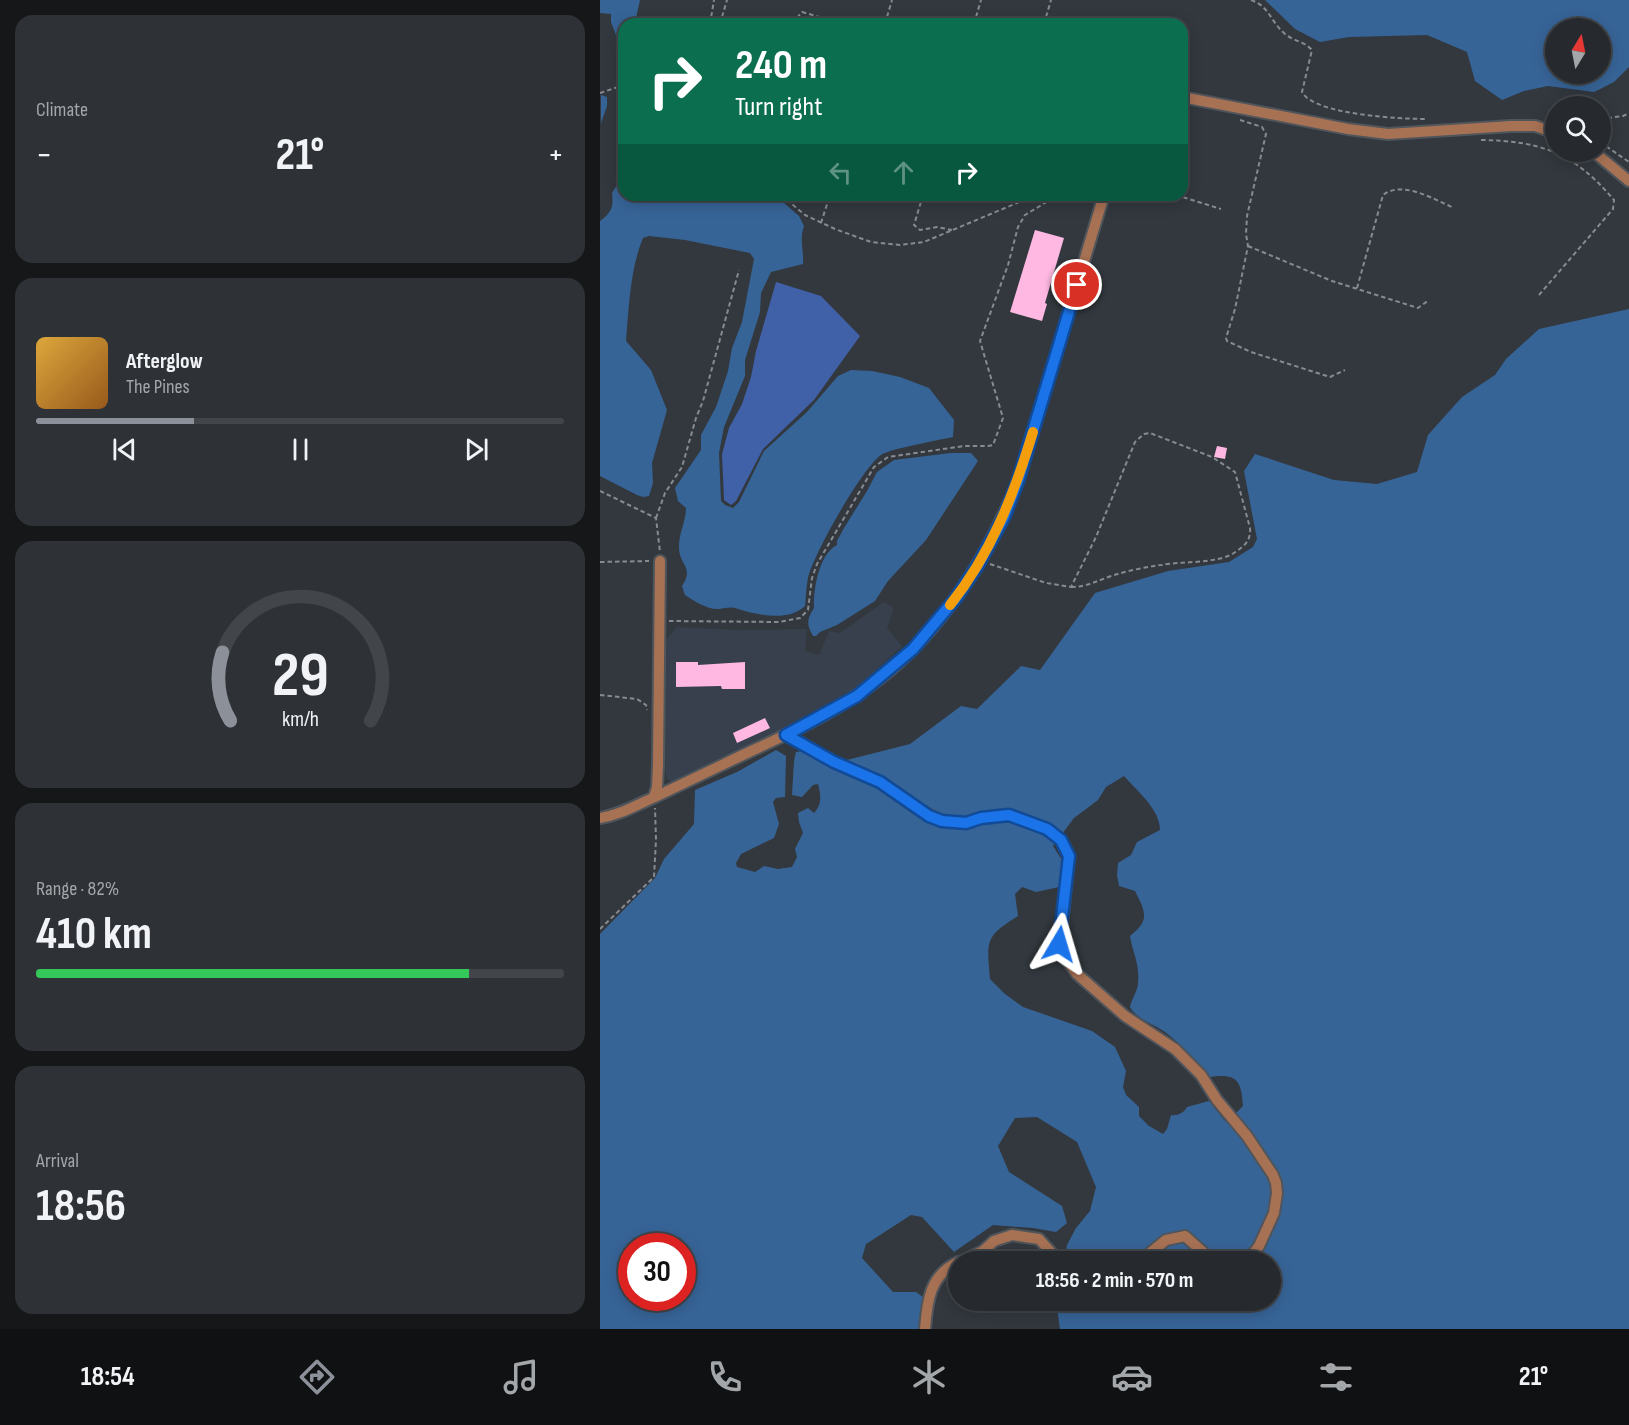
<!DOCTYPE html>
<html lang="en">
<head>
<meta charset="utf-8">
<style>
	:root { --surface:#262a2e; --page:#2e3236; --text:#f1f3f6; --muted:#a4a7aa; --line:#42464a; --accent:#8c9099 }
	body { margin:0; font-family:"Sofia Sans Condensed",sans-serif; background:var(--page); color:var(--text); height:100vh; display:flex; flex-direction:column; font-size:22px; white-space:nowrap }
	* { box-sizing:border-box; margin:0 }
	p { font-size:20px; color:var(--muted) }
	.icon { flex:none; width:33px; height:33px; fill:none; stroke:currentColor; stroke-width:2; stroke-linecap:round; stroke-linejoin:round }
	.map { position:relative; flex:1; overflow:hidden }
	.drawer { display:flex; flex-direction:column; gap:15px; padding:15px; background:#151719; width:600px }
	.drawer>* { flex:none }
	.top-card { position:absolute; left:18px; top:18px; width:570px; height:183px; border-radius:18px; box-shadow:0 3px 15px #0003,0 0 0 2px var(--line); background:#0b6e4f; color:#fff; overflow:hidden }
	.needle { width:39px; rotate:10deg }
	.tools { position:absolute; left:945px; top:18px; display:grid; gap:12px }
	.tools a { display:grid; place-items:center; width:66px; height:66px; border-radius:50%; background:var(--surface); box-shadow:0 3px 15px #0003,0 0 0 2px var(--line); font-size:30px }
	.speed { position:absolute; left:18px; top:1233px; display:flex; gap:12px; font-size:30px; font-weight:700; text-align:center }
	.speed>* { display:grid; place-content:center; width:78px; height:78px; border-radius:50%; background:var(--surface); box-shadow:0 3px 15px #0003,0 0 0 2px var(--line); line-height:1 }
	.speed .limit { border:9px solid #d22; background:#fff; color:#111 }
	.pin { position:absolute; display:grid; place-items:center; width:51px; height:51px; color:#fff; margin:-26px; border:3px solid #fff; border-radius:50%; box-shadow:0 2px 6px #0007 }
	.me { position:absolute; width:66px; margin:-33px; rotate:7deg; stroke-linejoin:round; filter:drop-shadow(0 0 4px #0008) }
	.turn { display:flex; align-items:center; gap:21px; height:126px; padding:0 18px; font-size:27px }
	.turn .icon { width:78px; height:78px; stroke-width:2.5 }
	.turn b { display:block; font-size:42px; line-height:51px }
	.lanes { display:flex; align-items:center; height:57px; padding:0 18px; background:#0003; justify-content:center; gap:30px; direction:ltr }
	.lanes .off { opacity:.35 }
	.big { font-size:45px; font-weight:700; line-height:1.1 }
	.drawer .tile { flex:1; display:flex; flex-direction:column; justify-content:center; gap:9px; min-width:0; padding:0 21px; border-radius:18px; background:var(--page) }
	.drawer .dial { align-items:center; gap:0 }
	.dial svg { height:156px; overflow:visible; fill:none; stroke:var(--line); stroke-width:7; stroke-linecap:round; text-anchor:middle }
	.dial text { fill:var(--text); stroke:none }
	.song { display:flex; align-items:center; gap:18px }
	.cover { width:72px; height:72px; border-radius:9px; background:linear-gradient(135deg,hsl(40 70% 55%),hsl(30 70% 35%)) }
	.played { height:6px; border-radius:3px; background:linear-gradient(90deg,var(--accent) 30%,var(--line) 30%) }
	.keys { display:flex; justify-content:space-around; direction:ltr }
	.heat { display:flex; justify-content:space-between; align-items:center; font-size:33px; direction:ltr }
	.charge { height:9px; border-radius:4px; background:linear-gradient(90deg,#34c759 82%,var(--line) 0) }
	.trip { position:absolute; left:348px; top:1251px; width:333px; height:60px; border-radius:30px; background:var(--surface); box-shadow:0 3px 15px #0003,0 0 0 2px var(--line); font-weight:700; line-height:60px; text-align:center }
	.tabs { display:flex; height:96px; justify-content:space-around; align-items:center; background:#0f1112; color:var(--muted) }
	.tabs .icon { width:42px; height:42px }
	.tabs .active { color:var(--accent) }
	.tabs b { font-size:27px; color:var(--text) }
	main { display:flex; flex:1; min-height:0 }
	.map>svg:first-child { display:block }
</style>
</head>
<body>
<main>
<section class="drawer">
<div class="tile"><p>Climate</p>
<div class="heat"><a>−</a><b class="big">21°</b><a>+</a></div>
</div>
<div class="tile">
<div class="song"><i class="cover"></i><div><b>Afterglow</b><p>The Pines</p></div></div>
<div class="played"></div>
<div class="keys"><svg class="icon" aria-label="previous" viewBox="0 0 24 24"><path d="M18 5L8 12l10 7zM5 5v14"/></svg><svg class="icon" aria-label="pause" viewBox="0 0 24 24"><path d="M8 5v14M16 5v14"/></svg><svg class="icon" aria-label="next" viewBox="0 0 24 24"><path d="M6 5l10 7-10 7zM19 5v14"/></svg></div>
</div>
<div class="tile dial"><svg viewBox="0 0 100 80">
<path d="M14 69A42 42 0 1 1 86 69"/>
<path d="M14 69A42 42 0 0 1 10 34" stroke="#8c9099"/>
<text x="50" y="56" font-size="32" font-weight="700">29</text>
<text x="50" y="72" font-size="11">km/h</text>
</svg></div>
<div class="tile"><p>Range · 82%</p><b class="big">410 km</b><div class="charge"></div></div>
<div class="tile"><p>Arrival</p><b class="big">18:56</b></div>
</section>
<div class="map">
<svg width="1029" height="1329" viewBox="0 0 1029 1329">
	<rect width="100%" height="100%" fill="#32383e"/>
	<!-- built -->
	<path fill="#37404c" d="M284,602L294,608L287,628L302,646L251,694L193,728L123,759L72,783L66,778L64,738L66,640L77,627L138,630L207,629L205,651L219,655L229,631L240,633Z"/>
	<!-- green -->
	<path fill="#376497" fill-rule="evenodd" d="M0,0H40L36,18L37,24H24V37L16,35L11,22V14L0,13Z
		M665,0H1029V67L1014,82L994,92L948,86L924,91L902,100L875,81L867,52L827,35L749,37L720,42L695,29ZM1000,28V74H956V28Z
		M1,95L7,97V106L1,123Z
		M24,174V195H175L199,216L204,226C199,240 204,249 203,264L171,272L161,293L160,312L145,360V376L124,427L119,453L121,501L125,505L133,508L139,502L164,451L207,412L238,376L251,370L272,371L300,377L329,388L354,420L353,437C339,440 289,449 281,455C262,468 213,555 208,578C206,587 206,597 205,606C188,622 158,615 138,609C131,606 126,608 119,609C108,610 94,601 85,595L82,586C95,566 78,565 79,546C79,533 86,521 86,508L78,501L75,488L101,450V435L116,407L128,371L132,348L142,322L154,259L150,253L85,240L49,236L43,238C30,269 29,307 26,341L51,370L67,410L52,463L53,483L49,496L43,497L37,495L0,476V221C11,213 14,207 12,193Z
		M1029,309V1329H460L456,1301L670,1300V1262L464,1261L467,1245L476,1228L490,1211L496,1187L477,1142L437,1117L415,1118L398,1146L409,1172L462,1206L467,1223L456,1232L433,1228L393,1225L354,1252L322,1217L311,1215L266,1244L262,1258L293,1292H316L323,1297L319,1329H0V934L55,878L64,859L94,824L95,790L137,772L176,750L186,756L185,797L176,798L173,802L179,824L174,838L141,854L136,863L137,867L155,872L164,866L178,869L192,867L197,857L195,849L203,833L199,822L198,813L208,808L214,813C222,805 221,795 218,784L213,785L202,797L192,795L194,761L196,752L203,751L238,769L243,761L310,744L361,706L377,709L421,666L440,670L495,593L568,571L629,562L653,547L657,539L644,471L655,454L734,480L777,484L817,472L828,435L862,397L895,375L906,359L939,329ZM524,776C537,791 560,809 560,830L537,842L531,855L518,863L517,875L519,886L535,891C546,913 550,920 530,936C533,954 540,964 538,984C537,992 532,998 530,1007C536,1019 554,1024 565,1032C582,1045 597,1061 610,1077C638,1073 641,1081 643,1106L636,1113L640,1120L632,1125L625,1121L609,1101L587,1107C584,1113 577,1116 571,1115L567,1129L563,1134L549,1126L539,1116V1107L526,1095L523,1087L526,1071L515,1047L492,1031L423,1007L405,994L390,979C387,941 384,937 418,916L415,894L422,887L436,892L459,887L465,865L453,846L474,818L498,800L506,787ZM32,1246H82V1298H32Z
		M351,453H371L378,461L326,540L288,581L275,601L237,625L220,632L216,636H213C206,624 207,619 214,608C213,590 219,554 237,545V541L244,528L267,491L277,472L294,460Z"/>
	<!-- water -->
	<path fill="#4060a7" d="M176,282L221,296L260,336L214,400L163,449L136,501L131,505L124,500L122,454L129,428L142,404L151,377L156,351Z"/>
	<!-- building -->
	<path fill="#feb8e1" d="M435,230L464,238L445,303L447,304L442,321L410,312Z
		M617,446L627,448L625,459L614,457Z
		M76,662H98V665L145,662V689H122L121,686L76,687Z
		M165,718L170,728L137,743L133,733Z"/>
	<g fill="none" stroke-linecap="round" stroke-linejoin="round">
		<defs>
			<path id="minor" d="M582,97L748,129L788,134L911,126H935L956,133
				M994,152L1029,181
				M186,735L234,762L280,782L316,808L342,821L366,823L381,818L409,815L447,829L461,840L469,856L460,944L467,960L477,974L525,1016L575,1049L601,1075L617,1100L647,1136L673,1175L676,1183L677,1193L674,1213L659,1246L647,1262
				M54,797L57,787L58,765L60,561
				M0,818C20,815 36,805 55,797C78,786 101,775 124,764C169,742 216,723 257,695C334,645 384,565 418,481L504,195
				M360,1262L383,1251L394,1241L412,1235L439,1239L460,1262
				M539,1262L566,1240L585,1236L614,1262
				M325,1329C327,1301 330,1275 358,1262"/>
		</defs>
		<!-- minor casing -->
		<use href="#minor" stroke="#4f555b" stroke-width="14"/>
		<!-- path -->
		<path stroke="#878b91" stroke-width="2" stroke-dasharray="4.5 3" stroke-linecap="butt" d="M651,0C669,6 671,22 684,33C692,41 704,41 712,50L702,92C714,115 802,119 827,119
			M110,24L114,0
			M120,24L127,0
			M193,24L195,20L202,12L244,24
			M285,24L292,0
			M374,24L381,0
			M444,24L451,0
			M0,93L24,85
			M1000,119L1023,116L1029,113
			M640,120L662,127L666,134L647,216L646,234L648,246L635,309L626,338L627,341L651,352L730,377L745,370
			M881,140C942,141 974,153 1014,200L1013,209L939,295
			M1000,142L1029,162
			M181,195L205,215L235,229L271,242L300,245L324,242L436,195
			M323,195L314,225L320,230L337,227L352,230
			M576,195L621,209
			M221,223L230,195
			M648,246L732,281L818,308L829,300
			M757,288L783,195C802,180 833,199 852,207
			M0,491L56,518L60,552
			M56,518L65,493L82,467L96,418L103,401L139,270
			M0,562L49,561
			M390,564L446,583L471,587L496,537L535,442L544,434L550,433L612,457L635,472L650,528C651,540 645,546 634,553C617,564 582,561 561,565C545,567 527,571 511,576C497,581 486,587 471,587
			M69,621L179,622L200,618L208,610L212,578L217,564L274,467L288,457L364,446H388L393,445L403,418L380,341L408,265L418,227L425,215L458,195
			M0,695L37,699L46,705L47,710
			M0,929L54,877L56,840L55,808"/>
		<!-- minor -->
		<use href="#minor" stroke="#a77154" stroke-width="10"/>
	</g>
	<g fill="none" stroke-linecap="round" stroke-linejoin="round">
		<defs>
			<path id="route" d="M459,944L469,856L461,840L447,829L409,815L381,818L366,823L342,821L329,816L280,782L234,762L186,735L257,696L313,649L356,598L378,565L404,517L418,481L477,285"/>
		</defs>
		<!-- route casing -->
		<use href="#route" stroke="#114b97" stroke-width="15"/>
		<!-- route -->
		<use href="#route" stroke="#1a73e8" stroke-width="10"/>
		<!-- slow -->
		<path stroke="#f59e0b" stroke-width="10" d="M350,605C391,554 414,494 433,432"/>
	</g>
</svg>
<div class="tools">
<a><svg class="needle" viewBox="-14 -14 28 28"><path d="M0-13l5 13h-10z" fill="#e53935"/><path d="M0 13l5-13h-10z" fill="#a4a7aa"/></svg></a>
<a><svg class="icon" aria-label="search" viewBox="0 0 24 24"><circle cx="10" cy="10" r="6"/><path d="M15 15l6 6"/></svg></a>
</div>
<div class="speed"><div class="limit">30</div></div>
<div class="pin" style="left:477px;top:285px;background:#d93025"><svg class="icon" aria-label="arrive" viewBox="0 0 24 24"><path d="M6 21V4h12l-3 4 3 4H6"/></svg></div>
<svg class="me" style="left:459px;top:944px" viewBox="-20 -20 40 40"><path d="M0-17L14 15 0 8-14 15z" fill="#1a73e8" stroke="#fff" stroke-width="4"/></svg>
<div class="trip">18:56 · 2 min · 570 m</div>
<div class="top-card">
<div class="turn"><svg class="icon" aria-label="right" viewBox="0 0 24 24"><path d="M7 20v-9h11M14 6l5 5-5 5"/></svg><div><b>240 m</b>Turn right</div></div>
<div class="lanes"><svg class="icon off" aria-label="left" viewBox="0 0 24 24"><path d="M17 20v-9H6M10 6l-5 5 5 5"/></svg><svg class="icon off" aria-label="ahead" viewBox="0 0 24 24"><path d="M12 20V5M6 11l6-6 6 6"/></svg><svg class="icon" aria-label="right" viewBox="0 0 24 24"><path d="M7 20v-9h11M14 6l5 5-5 5"/></svg></div>
</div>
</div>
</main>
<nav class="tabs">
<b>18:54</b>
<svg class="icon active" aria-label="directions" viewBox="0 0 24 24"><path d="M12 3l9 9-9 9-9-9zM9 14v-3h6M13 9l2 2-2 2"/></svg>
<svg class="icon" aria-label="music" viewBox="0 0 24 24"><path d="M9 18V5l10-2v13"/><circle cx="6" cy="18" r="3"/><circle cx="16" cy="16" r="3"/></svg>
<svg class="icon" aria-label="phone" viewBox="0 0 24 24"><path d="M5 4h4l2 5-3 2q2 4 5 5l2-3 5 2v4C11 20 4 13 5 4z"/></svg>
<svg class="icon" aria-label="climate" viewBox="0 0 24 24"><path d="M12 3v18M4 7l16 10M4 17L20 7"/></svg>
<svg class="icon" aria-label="car" viewBox="0 0 24 24"><path d="M5 17H2v-5l4-1 3-4h7l3 4 3 1v5h-3M9 17h6M6 11h13"/><circle cx="7" cy="17" r="2"/><circle cx="17" cy="17" r="2"/></svg>
<svg class="icon" aria-label="filters" viewBox="0 0 24 24"><path d="M4 7h16M4 17h16"/><circle cx="9" cy="7" r="2"/><circle cx="15" cy="17" r="2"/></svg>
<b>21°</b>
</nav>
</body>
</html>
